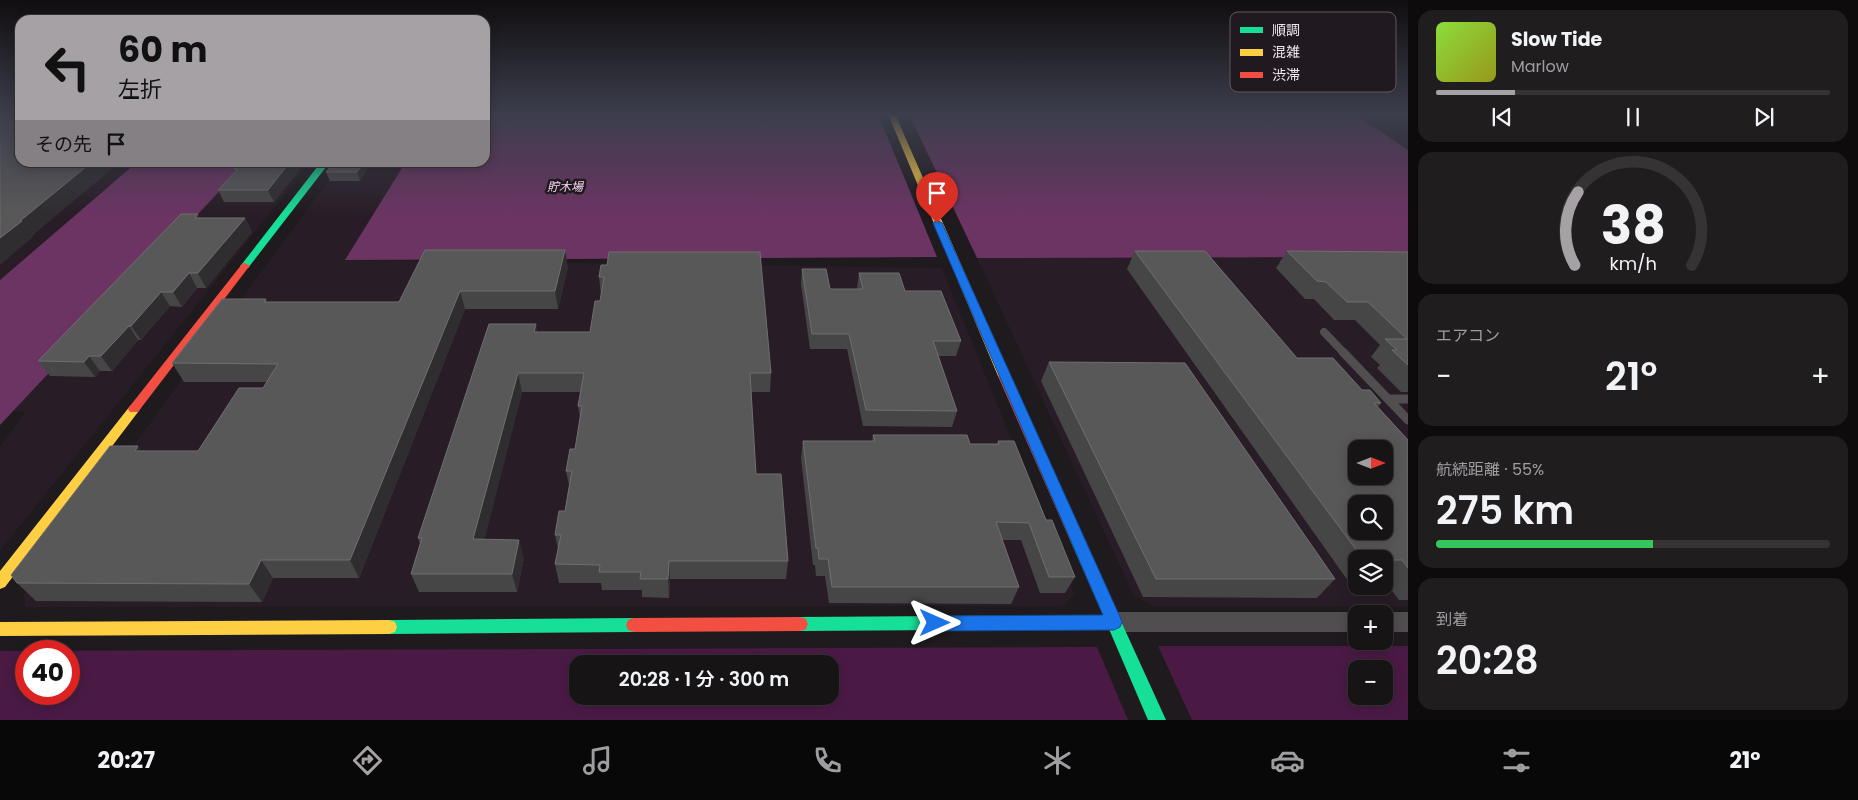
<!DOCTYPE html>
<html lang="ja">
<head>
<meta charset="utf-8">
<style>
	:root { --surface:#171416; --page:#201d1f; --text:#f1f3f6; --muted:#9e9ea1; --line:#363335; --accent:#a6a1a5 }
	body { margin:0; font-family:Poppins,"Noto Sans JP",sans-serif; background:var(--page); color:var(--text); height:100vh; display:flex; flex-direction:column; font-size:19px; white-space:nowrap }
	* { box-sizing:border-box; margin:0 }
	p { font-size:16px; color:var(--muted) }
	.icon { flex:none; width:28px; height:28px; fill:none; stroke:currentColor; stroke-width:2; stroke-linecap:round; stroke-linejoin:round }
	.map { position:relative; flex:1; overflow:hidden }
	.details { display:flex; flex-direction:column; gap:10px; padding:10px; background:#0d0b0c; width:450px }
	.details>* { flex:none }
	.hud { position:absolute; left:15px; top:15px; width:475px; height:152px; border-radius:15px; box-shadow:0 2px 12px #0003,0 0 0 1px var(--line); background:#a6a1a5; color:#111; overflow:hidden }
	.needle { width:32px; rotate:90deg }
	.tools { position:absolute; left:1348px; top:440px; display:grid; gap:10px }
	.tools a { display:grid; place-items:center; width:45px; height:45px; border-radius:10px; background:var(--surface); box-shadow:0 2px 12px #0003,0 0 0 1px var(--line); font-size:25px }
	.speed { position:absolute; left:15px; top:640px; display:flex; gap:10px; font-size:25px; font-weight:700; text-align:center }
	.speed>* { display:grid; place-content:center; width:65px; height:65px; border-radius:50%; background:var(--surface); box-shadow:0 2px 12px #0003,0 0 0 1px var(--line); line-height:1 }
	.speed .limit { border:8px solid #d22; background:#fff; color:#111 }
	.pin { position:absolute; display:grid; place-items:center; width:42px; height:42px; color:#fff; margin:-51px -21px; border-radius:50% 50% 50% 0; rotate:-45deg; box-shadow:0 0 5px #0007 }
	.pin .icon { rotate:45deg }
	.me { position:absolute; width:55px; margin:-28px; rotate:90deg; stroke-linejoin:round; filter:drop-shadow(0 0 4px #0008) }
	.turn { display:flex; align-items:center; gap:18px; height:105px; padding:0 20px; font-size:22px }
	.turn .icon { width:65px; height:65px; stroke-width:2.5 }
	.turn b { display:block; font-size:35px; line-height:42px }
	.then { display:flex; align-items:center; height:48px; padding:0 20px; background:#0003; gap:10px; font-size:19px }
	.big { font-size:38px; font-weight:600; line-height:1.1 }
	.details .card { flex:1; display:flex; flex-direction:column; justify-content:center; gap:8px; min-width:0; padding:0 18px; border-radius:15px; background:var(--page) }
	.details .dial { align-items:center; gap:0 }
	.dial svg { height:130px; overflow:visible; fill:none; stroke:var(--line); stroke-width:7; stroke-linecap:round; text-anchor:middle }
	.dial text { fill:var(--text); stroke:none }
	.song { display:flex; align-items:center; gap:15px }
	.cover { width:60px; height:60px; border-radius:8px; background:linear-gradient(135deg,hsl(90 70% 55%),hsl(60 70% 35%)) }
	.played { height:5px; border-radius:2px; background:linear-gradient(90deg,var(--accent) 20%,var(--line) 20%) }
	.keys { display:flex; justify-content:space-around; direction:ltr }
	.heat { display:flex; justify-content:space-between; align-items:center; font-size:28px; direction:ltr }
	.charge { height:8px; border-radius:4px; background:linear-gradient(90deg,#34c759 55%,var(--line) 0) }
	.trip { position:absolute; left:569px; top:655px; width:270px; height:50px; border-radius:15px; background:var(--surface); box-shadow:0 2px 12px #0003,0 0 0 1px var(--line); font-weight:600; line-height:50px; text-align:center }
	.tab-bar { display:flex; height:80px; justify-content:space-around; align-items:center; background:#090809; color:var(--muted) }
	.tab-bar .icon { width:35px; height:35px }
	.tab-bar .on { color:var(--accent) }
	.tab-bar b { font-size:22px; color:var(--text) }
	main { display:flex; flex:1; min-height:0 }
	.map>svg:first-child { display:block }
</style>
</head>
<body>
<main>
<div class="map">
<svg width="1408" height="720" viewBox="0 0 1408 720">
	<rect width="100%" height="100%" fill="#1f1a1e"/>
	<!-- built -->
	<path fill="#281d26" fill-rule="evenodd" d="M0,114L20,162L136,163L0,280Z
		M1355,114H1408V150Z
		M342,162L405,163L346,260L942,268L1074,594L1062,606L26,607L23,596Z
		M246,163H310L0,551V447L25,412L13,411Z
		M1408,257V606H1154L1134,596L977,258ZM1356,449H1384V476H1356ZM1356,504H1384V531H1356ZM1356,559H1384V586H1356Z"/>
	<!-- green -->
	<path fill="#4a1a45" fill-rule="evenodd" d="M1158,646H1408V720H1192ZM1356,669H1384V696H1356Z
		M1097,647L1128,720H0V651ZM26,651H69V694H26ZM578,664H830V696H578Z"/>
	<!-- water -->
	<path fill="#6b3463" d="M485,114H878L937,257L345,260L405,163L485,162Z
		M909,114H1355L1408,150V257L977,258Z
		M136,163H246L0,425V280Z"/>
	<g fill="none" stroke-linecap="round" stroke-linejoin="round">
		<!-- lane-far1 -->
		<path stroke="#504e4f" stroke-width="8" d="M1324,332L1344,353"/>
		<!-- lane -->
		<path stroke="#504e4f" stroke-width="9" d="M1343,352L1408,420
			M1388,399H1408"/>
		<!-- street -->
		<path fill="#504e4f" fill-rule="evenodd" d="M1114,612H1356L1362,614H1356V632H1114L1106,629L1103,622L1106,615Z
			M1384,612H1408V632H1384V614H1378Z"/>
		<!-- fast -->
		<path fill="#16e098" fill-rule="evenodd" d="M321,162H330L248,268H242L240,266L242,264Z
			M1077,534L1082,536L1084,540L1166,720H1148L1109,629L800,631L794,629L792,624L794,619L800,617L1103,615L1070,540L1072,536Z
			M634,618L640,620L642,625L640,630L634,632L389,634L383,632L381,627L383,622L389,620Z"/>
		<!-- slow -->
		<path fill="#ffcf43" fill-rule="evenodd" d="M888,114H895L1010,376L1008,379H1000L998,376Z
			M134,405L138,406L140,409L138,412L5,587L0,589V571L130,406Z
			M389,620L395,622L397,627L395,632L389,634L0,636V622Z"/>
		<!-- jam -->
		<path fill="#f24e42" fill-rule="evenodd" d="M245,263L250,266L248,268L138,412H130L128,409L130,406L242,264Z
			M1004,372L1010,376L1084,540L1082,544L1077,546L1072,544L1070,540L998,376Z
			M800,617L806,619L808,624L806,629L800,631L634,632L628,630L626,625L628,620L634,618Z"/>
	</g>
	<!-- wall -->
	<path fill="#474647" d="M240,162H305L274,202H224L218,190L235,172L234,169Z
		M334,162H377L374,166H369L360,181H330L326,172Z
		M201,218H245L252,232L206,288H197L182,307L170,306L141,340H138L112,371H100L95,377L50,376L38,361Z
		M1135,251L1297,358L1362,390L1381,403L1378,407L1408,440V600H1399L1384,580V559H1356V578H1346L1127,269Z
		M1287,251L1408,252V392H1401L1377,368L1380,365L1371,357L1380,345L1355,320H1334L1314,299H1305L1276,268Z
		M601,265L771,373L770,392H751L756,474L788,561L786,579H670L669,598L642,597V590H602L601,583H559L555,564L558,549L555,535L565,511L569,485L566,471L575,449L580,418L578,406L580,392H522L484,539L524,558L517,592H419L411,574L420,544L418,538L538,332H590L600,301L601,295L599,277Z
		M568,267L558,309H465L359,578H273L262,602L36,601L17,583L142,451H198L263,388L267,382H184L172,363L266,299L267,302H399Z
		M802,269L830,289H857L859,273L905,291L961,341L956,356H939L957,411L952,427L863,426L847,349H810L801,284Z
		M1049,362L1335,579L1317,598L1143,597L1041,381Z
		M873,435L970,444H997L998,441L1046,520L1075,577L1065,593H1040L1021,540H1002L1019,587L1011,604L829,603L825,576H816L815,565H813L801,458L803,441H872Z"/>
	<!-- shaded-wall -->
	<path fill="#2f2d2f" d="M92,162H120L32,236L33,237L0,265V238L20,221Z
		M290,162H305L274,202L268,190Z
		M364,162H368L369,166L360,181L357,172Z
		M198,214L206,228L195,218Z
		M245,218L252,232L206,288L198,273Z
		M565,250L568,267L558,309L555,291Z
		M189,273L197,288L182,307L173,292Z
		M460,291L465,309L359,578L350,560Z
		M161,292L170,306L141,340L131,326Z
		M536,324L540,343L534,332Z
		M129,326L138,340L112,371L101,356Z
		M89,356L100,371L95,377L84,362Z
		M518,373L522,392L480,558L473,539Z
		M138,446L152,465L135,451Z
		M519,540L524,558L517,592L512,574Z
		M261,560L273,578L262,602L249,584Z
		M669,561L670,579L669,598L668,579Z"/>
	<!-- building -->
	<path fill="#595859" stroke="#706f70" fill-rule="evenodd" d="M0,114H20V162H92L20,221H22L0,238Z
		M240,162H290L268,190H218L238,169H234Z
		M334,162H364L357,172H326Z
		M181,214H198L195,218H245L198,273H189L173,292H161L131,326H129L101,356H89L84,362L38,361Z
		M425,250H565L555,291H460L350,560H261L249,584L17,583L11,575L110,446H138L135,451H198L239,388H263L278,364L172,363L222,299H266L264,302H399Z
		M1135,251H1205L1297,358H1333L1362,390H1370L1381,403H1374L1408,440V568L1402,560H1384V559H1363ZM1356,449H1384V476H1356ZM1356,504H1384V531H1356Z
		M1287,251L1408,252V365L1392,350H1397L1385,339H1407L1368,302H1347L1326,282L1317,281Z
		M609,252H760L771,373H750L756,474H781L788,561H669L668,579H640L641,572H599L600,565L555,564L561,535H555L559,511H565L572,471H566L570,449H575L582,406H578L584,373H518L473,539L519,540L512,574H411L422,538H418L489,324H536L534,332H590L595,301H600L604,277H599L601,265H607Z
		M802,269H826L830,289H863L859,273H899L905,291H941L961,341H933L957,411L866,410L849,334H812Z
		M1049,362L1185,363L1335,579H1156Z
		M873,435H967L970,444H999L998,441H1014L1046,520H1052L1075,577H1049L1029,523L996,522L1019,587H832L828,559H819L818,548H816L803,441H875Z"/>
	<!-- sky -->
	<linearGradient id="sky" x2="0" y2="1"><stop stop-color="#110e10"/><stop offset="0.53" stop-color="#3c3e4c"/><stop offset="1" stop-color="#3c3e4c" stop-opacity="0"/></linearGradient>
	<rect width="1408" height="215" fill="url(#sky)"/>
	<!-- route -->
	<path fill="#1a73e8" stroke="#114b97" d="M937,220L942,223L1120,617L1122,622L1120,627L1114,630L935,631L930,628L928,623L930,618L935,616L1103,615L933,223Z"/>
	<g text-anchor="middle" stroke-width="5" stroke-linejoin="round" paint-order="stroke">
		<!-- far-water labels -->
		<g font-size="12" font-style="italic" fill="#f6d2f0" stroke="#20191f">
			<text x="565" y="191">貯木場</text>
		</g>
	</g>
	<!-- legend -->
	<rect x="1230" y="12" width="166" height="80" rx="8" fill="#20191f" stroke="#5e585d" stroke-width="1"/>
	<rect x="1240" y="27" width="23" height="6" fill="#16e098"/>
	<rect x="1240" y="49" width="23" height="7" fill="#ffcf43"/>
	<rect x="1240" y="72" width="23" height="6" fill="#f24e42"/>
	<g font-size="14" fill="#efeaee">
		<text x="1272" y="35">順調</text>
		<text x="1272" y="57">混雑</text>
		<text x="1272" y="80">渋滞</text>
	</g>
</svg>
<div class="tools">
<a><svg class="needle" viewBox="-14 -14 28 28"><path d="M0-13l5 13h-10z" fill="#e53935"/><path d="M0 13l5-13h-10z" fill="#9e9ea1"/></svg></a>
<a><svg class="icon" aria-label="search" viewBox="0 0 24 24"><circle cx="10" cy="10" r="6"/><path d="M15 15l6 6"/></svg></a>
<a><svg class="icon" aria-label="layers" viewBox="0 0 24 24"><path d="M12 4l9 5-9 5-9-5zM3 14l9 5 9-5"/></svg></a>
<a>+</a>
<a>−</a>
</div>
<div class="speed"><div class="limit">40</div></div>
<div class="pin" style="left:937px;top:223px;background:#d93025"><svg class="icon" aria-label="arrive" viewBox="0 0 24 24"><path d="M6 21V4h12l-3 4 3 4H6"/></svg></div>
<svg class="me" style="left:935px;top:623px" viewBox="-20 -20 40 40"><path d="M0-17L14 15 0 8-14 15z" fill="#1a73e8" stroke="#fff" stroke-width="4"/></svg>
<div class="trip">20:28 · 1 分 · 300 m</div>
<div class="hud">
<div class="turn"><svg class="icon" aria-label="left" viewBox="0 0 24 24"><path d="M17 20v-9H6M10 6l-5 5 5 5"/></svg><div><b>60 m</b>左折</div></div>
<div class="then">その先<svg class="icon" aria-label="arrive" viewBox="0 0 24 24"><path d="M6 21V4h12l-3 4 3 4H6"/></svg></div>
</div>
</div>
<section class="details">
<div class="card">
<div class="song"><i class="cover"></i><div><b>Slow Tide</b><p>Marlow</p></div></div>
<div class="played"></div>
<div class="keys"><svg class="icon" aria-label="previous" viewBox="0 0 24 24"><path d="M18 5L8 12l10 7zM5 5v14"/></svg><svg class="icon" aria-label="pause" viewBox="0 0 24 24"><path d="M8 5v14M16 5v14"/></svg><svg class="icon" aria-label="next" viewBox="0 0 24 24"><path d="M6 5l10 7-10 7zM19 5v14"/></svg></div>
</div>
<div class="card dial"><svg viewBox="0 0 100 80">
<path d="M14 69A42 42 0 1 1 86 69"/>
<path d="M14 69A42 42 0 0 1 16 24" stroke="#a6a1a5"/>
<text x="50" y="56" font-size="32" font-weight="700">38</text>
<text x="50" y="72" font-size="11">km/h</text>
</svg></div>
<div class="card"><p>エアコン</p>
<div class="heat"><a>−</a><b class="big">21°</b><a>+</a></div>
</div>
<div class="card"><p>航続距離 · 55%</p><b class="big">275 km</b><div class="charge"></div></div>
<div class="card"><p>到着</p><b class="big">20:28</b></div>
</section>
</main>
<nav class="tab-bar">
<b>20:27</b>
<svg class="icon on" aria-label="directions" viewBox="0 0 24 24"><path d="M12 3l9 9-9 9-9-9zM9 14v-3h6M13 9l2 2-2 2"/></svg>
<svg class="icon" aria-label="music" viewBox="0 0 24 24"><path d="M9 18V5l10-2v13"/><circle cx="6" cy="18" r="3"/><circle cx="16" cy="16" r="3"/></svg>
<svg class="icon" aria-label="phone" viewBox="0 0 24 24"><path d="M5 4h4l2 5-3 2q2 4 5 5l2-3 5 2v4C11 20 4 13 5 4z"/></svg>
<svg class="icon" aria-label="climate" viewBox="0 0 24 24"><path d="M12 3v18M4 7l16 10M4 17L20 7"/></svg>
<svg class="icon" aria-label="car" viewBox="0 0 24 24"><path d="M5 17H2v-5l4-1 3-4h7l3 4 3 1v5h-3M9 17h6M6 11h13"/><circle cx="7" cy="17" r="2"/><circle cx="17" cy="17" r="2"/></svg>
<svg class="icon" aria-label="filters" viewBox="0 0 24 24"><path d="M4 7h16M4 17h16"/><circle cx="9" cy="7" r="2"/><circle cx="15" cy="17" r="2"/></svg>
<b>21°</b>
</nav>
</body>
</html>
